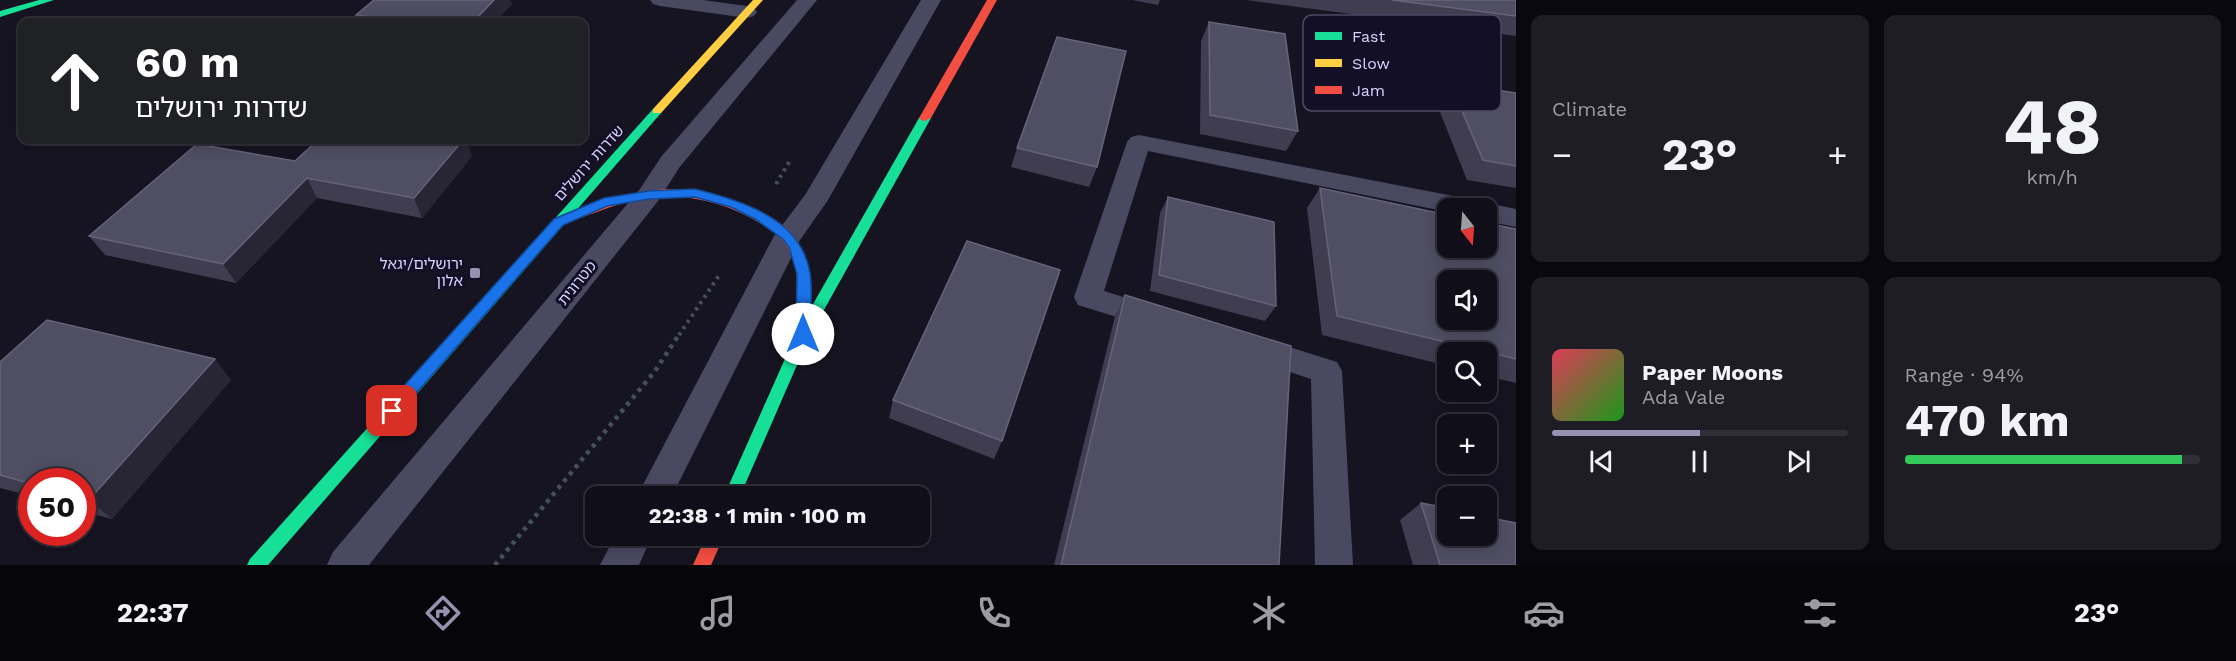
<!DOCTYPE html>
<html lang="en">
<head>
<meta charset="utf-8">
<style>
	:root { --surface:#100f19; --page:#1e1d26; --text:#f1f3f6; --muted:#9c9ca2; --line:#302f38; --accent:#9591b1 }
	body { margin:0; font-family:"Work Sans","Noto Sans Hebrew",sans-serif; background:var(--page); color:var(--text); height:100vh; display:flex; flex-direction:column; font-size:22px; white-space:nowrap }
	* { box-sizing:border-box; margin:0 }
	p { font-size:20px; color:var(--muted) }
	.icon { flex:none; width:33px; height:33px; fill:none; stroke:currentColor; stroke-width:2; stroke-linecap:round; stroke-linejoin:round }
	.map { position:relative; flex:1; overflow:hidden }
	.panel { display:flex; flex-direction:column; gap:15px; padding:15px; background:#09080e; width:720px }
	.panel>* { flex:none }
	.hud { position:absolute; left:18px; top:18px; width:570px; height:126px; border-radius:12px; box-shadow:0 3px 15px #0003,0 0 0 2px var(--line); background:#202124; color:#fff; overflow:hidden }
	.needle { width:39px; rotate:163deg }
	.controls { position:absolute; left:1437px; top:198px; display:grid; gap:12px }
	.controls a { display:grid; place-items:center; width:60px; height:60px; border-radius:12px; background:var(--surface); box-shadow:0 3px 15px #0003,0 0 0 2px var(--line); font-size:30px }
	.speed { position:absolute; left:18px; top:468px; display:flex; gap:12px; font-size:30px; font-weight:700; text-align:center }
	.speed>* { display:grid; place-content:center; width:78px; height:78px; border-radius:50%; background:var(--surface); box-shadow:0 3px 15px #0003,0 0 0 2px var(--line); line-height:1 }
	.speed .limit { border:9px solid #d22; background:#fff; color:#111 }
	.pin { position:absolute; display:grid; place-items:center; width:51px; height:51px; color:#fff; margin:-26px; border-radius:12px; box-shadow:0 3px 9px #0006 }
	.me { position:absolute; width:66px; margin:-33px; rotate:0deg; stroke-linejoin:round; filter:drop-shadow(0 0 4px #0008) }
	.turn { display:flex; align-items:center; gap:21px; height:126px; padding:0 18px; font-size:27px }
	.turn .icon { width:78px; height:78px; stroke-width:2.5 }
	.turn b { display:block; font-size:42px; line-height:51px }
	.big { font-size:45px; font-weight:700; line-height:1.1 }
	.panel .card { flex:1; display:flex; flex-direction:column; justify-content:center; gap:9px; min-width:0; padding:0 21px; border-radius:12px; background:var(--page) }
	.panel .dial { align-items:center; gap:0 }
	.dial b { font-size:78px; line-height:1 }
	.song { display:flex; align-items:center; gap:18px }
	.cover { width:72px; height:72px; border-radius:9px; background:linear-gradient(135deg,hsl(350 70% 55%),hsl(120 70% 35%)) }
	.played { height:6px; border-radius:3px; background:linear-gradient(90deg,var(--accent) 50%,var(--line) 50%) }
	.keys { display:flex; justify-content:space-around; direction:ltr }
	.heat { display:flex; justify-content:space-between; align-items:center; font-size:33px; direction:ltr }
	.charge { height:9px; border-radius:4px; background:linear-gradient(90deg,#34c759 94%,var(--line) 0) }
	.panel .tiles { flex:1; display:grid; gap:15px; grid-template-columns:repeat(2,1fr) }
	.trip { position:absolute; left:585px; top:486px; width:345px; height:60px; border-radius:12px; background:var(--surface); box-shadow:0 3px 15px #0003,0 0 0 2px var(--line); font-weight:700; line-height:60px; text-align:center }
	.dock { display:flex; height:96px; justify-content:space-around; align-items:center; background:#06060a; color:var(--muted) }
	.dock .icon { width:42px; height:42px }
	.dock .selected { color:var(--accent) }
	.dock b { font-size:27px; color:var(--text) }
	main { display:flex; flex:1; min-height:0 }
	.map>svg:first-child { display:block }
</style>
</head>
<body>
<main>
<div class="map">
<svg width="1516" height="565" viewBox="0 0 1516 565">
	<rect width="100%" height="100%" fill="#161421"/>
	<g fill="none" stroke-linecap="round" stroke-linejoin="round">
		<!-- path-far1 -->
		<path stroke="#44505f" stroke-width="4" stroke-dasharray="3 4.5" stroke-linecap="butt" d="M776,184L791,159
			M679,335L720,274"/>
		<!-- path -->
		<path stroke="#44505f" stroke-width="4.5" stroke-dasharray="4 5" stroke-linecap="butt" d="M495,565L655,371L680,333"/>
		<!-- lane -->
		<path fill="#4a4962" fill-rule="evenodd" d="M650,0H703L747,6L754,8L757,12L754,16L747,18L660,6L653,4Z
			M797,0H817L679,168L658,201L369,565H327L333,552L640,189L661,157Z
			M921,0H941L828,200L800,240L672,496H637L774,236L805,195Z
			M1139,135L1469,199L1478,202L1480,205L1486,203L1516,209V227L1486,221V208H1448V212L1148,151L1104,291L1165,310L1170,318L1165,326L1155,329L1078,305L1074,297L1127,142L1131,137Z
			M1254,336L1337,362L1342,371L1353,565H1315L1311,379L1243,356L1239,348L1243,340Z
			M615,536H652L639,565H600Z"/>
		<!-- fast -->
		<path fill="#16e098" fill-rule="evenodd" d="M39,0H54L0,17V11Z
			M657,108L662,111L661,113L268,565H247L250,559L653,109Z
			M925,115L931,118L810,335L740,496H724L796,334L919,118Z"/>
		<!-- slow -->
		<path fill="#ffcf43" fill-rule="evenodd" d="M753,0H763L661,113H653V109Z"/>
		<!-- jam -->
		<path fill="#f24e42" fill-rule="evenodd" d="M987,0H997L931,118L925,121L921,120L919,118Z
			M663,189C704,190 773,204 797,241C808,257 810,276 811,295C811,307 814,325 808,336H798L796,332C797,305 802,271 787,246C782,237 772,231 763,225C725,201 681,191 636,200C611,205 590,216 566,222L560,218L562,215L614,197Z
			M706,536H724L711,565H693Z"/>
	</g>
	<!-- wall -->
	<path fill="#403d50" d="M1132,0H1160L1158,5Z
		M1246,0H1516V36Z
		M512,4L495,22H359L356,15Z
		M1209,22L1298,131L1286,151L1200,134L1201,41Z
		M1450,83L1516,93V188L1467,180L1436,102Z
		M1017,148L1097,167L1089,187L1011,167Z
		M472,156L422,218L317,198L236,283L105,255L89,236L295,161Z
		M1320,188L1516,229V383L1486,376V352H1448V366L1322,335L1307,208Z
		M1168,197L1276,306L1265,321L1150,291L1160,213Z
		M1125,295L1279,565H1054L1115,316Z
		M0,362L231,380L112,519L82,511V482H32V496L0,488Z
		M893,400L1002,441L994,459L889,418Z
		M1421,503L1516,565H1413L1400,520Z"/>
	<!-- shaded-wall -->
	<path fill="#282635" d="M494,0H511L512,4L495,22H474V21Z
		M463,140H467L472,156L422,218L414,198Z
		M307,178L317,198L236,283L223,264Z
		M215,359L231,380L112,519L89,500Z"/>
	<!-- building -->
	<path fill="#504e63" stroke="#66637b" stroke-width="1.5" fill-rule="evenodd" d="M374,0H494L474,21L486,22H407L356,15Z
		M1392,0H1516V16Z
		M1209,22L1285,34L1298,131L1210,115Z
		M1057,37L1126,51L1097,167L1017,148Z
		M1450,83L1516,93V166L1483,160Z
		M318,140H463L414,198L307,178L223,264L89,236L197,144L295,161Z
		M1320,188L1448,215V248H1486V223L1516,229V359L1337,316ZM1448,280H1486V320H1448Z
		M1168,197L1274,222L1276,306L1159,275Z
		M967,241L1060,270L1002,441L893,400Z
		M1125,295L1291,346L1279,565H1061Z
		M47,320L215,359L89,500L82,498V482H32V484L0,475V362Z
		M1421,503L1448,508V536H1486V517L1516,523V565H1440Z"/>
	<!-- route -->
	<path fill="#1a73e8" stroke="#114b97" stroke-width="1.5" d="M695,189C742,201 801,218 810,273C813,292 810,314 810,334L808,338H798L796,334L797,274L789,247L783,239L755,219L731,207L695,197L649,199L607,206L563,225L397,415L392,417L386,415L384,411L386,406L554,219L604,198L649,191Z"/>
	<!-- markers -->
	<rect fill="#9591b1" stroke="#130f26" stroke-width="2" x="469" y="267" width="12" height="12" rx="3"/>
	<g text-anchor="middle" stroke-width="6" stroke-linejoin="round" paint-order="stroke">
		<!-- street labels -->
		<g font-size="15" fill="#d9d4ff" stroke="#130f26">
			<text transform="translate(589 163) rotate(-48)" y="5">שדרות ירושלים</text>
			<text transform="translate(577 283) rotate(-51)" y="5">מטרונית</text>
		</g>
		<!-- poi labels -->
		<g font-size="15" fill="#d9d4ff" stroke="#130f26" text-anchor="end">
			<text x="463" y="269">ירושלים/יגאל<tspan x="463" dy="17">אלון</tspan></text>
		</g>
	</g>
	<!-- legend -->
	<rect x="1303" y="15" width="198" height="96" rx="9" fill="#130f26" stroke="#4e4a67" stroke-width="1.5"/>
	<rect x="1315" y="32" width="27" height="8" fill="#16e098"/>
	<rect x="1315" y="59" width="27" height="8" fill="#ffcf43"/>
	<rect x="1315" y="86" width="27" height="8" fill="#f24e42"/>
	<g font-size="16" fill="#d9d4ff">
		<text x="1352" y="42">Fast</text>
		<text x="1352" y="69">Slow</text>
		<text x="1352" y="96">Jam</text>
	</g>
</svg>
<div class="controls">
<a><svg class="needle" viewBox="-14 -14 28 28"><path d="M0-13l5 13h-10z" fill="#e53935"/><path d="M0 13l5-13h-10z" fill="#9c9ca2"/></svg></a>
<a><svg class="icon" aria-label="sound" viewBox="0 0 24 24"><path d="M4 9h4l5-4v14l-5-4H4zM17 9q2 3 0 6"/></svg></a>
<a><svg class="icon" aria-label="search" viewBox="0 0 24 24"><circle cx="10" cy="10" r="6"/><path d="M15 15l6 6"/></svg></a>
<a>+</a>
<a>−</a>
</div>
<div class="speed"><div class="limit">50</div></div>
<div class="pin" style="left:392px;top:411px;background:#d93025"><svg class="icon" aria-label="arrive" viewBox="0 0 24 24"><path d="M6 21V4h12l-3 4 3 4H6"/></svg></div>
<svg class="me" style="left:803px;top:334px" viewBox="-20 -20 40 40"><circle r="19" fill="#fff"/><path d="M0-13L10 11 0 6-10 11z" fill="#1a73e8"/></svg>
<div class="trip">22:38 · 1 min · 100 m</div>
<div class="hud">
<div class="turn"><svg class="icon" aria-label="ahead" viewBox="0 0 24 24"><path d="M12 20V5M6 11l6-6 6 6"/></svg><div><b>60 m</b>שדרות ירושלים</div></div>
</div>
</div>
<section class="panel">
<div class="tiles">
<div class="card"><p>Climate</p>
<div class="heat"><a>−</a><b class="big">23°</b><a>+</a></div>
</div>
<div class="card dial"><b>48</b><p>km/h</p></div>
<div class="card">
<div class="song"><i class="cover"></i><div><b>Paper Moons</b><p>Ada Vale</p></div></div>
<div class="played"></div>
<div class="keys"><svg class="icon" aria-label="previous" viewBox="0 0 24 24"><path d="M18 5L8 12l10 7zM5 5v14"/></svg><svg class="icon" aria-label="pause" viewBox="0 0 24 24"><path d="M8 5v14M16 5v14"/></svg><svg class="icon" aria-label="next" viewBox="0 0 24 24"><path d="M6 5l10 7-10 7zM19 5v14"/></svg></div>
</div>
<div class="card"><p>Range · 94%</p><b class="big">470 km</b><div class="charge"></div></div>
</div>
</section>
</main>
<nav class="dock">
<b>22:37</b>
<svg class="icon selected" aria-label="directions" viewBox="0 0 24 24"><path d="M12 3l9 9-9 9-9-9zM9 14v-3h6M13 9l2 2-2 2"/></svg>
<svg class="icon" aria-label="music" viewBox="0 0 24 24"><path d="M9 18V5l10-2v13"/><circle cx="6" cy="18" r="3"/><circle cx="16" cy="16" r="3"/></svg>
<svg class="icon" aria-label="phone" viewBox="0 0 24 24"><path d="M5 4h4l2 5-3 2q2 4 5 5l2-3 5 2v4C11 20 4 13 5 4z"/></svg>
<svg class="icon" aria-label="climate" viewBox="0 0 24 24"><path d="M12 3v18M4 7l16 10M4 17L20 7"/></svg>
<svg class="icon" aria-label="car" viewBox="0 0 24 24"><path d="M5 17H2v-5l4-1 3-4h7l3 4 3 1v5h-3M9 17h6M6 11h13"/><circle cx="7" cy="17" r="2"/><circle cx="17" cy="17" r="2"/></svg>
<svg class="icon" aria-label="filters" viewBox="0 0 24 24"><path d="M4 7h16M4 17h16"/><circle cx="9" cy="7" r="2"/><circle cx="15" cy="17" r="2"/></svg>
<b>23°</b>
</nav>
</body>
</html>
